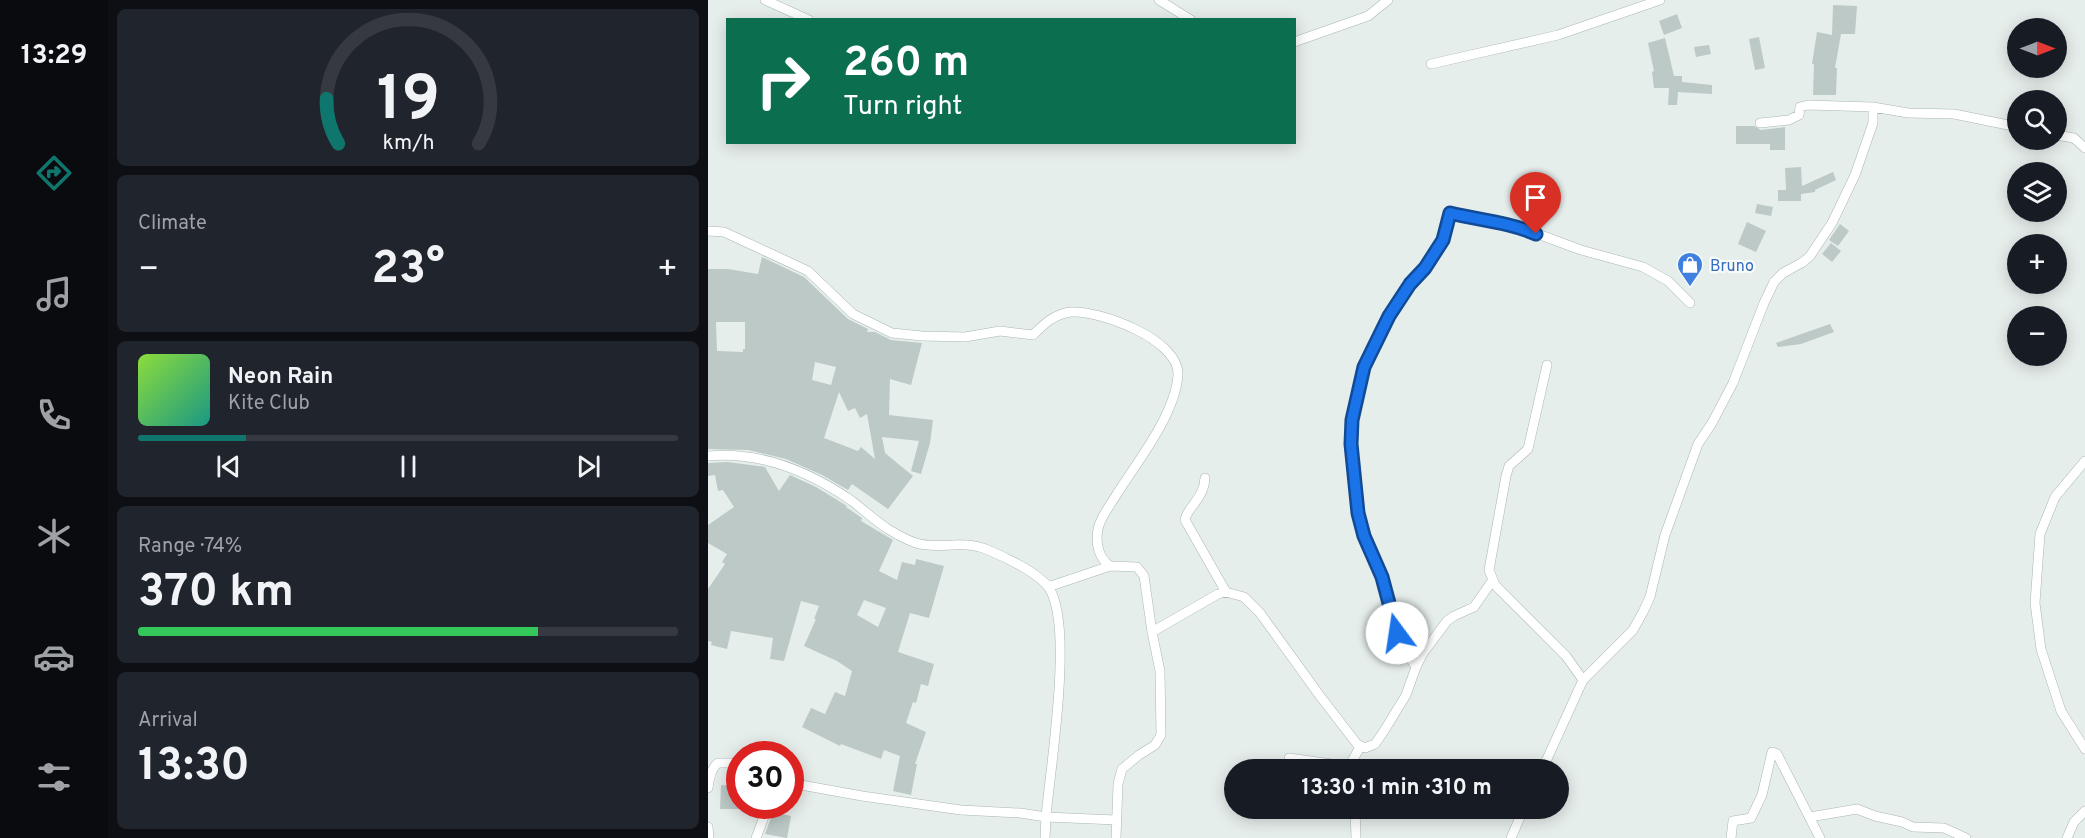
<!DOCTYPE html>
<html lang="en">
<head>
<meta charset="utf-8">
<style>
	:root { --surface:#171b24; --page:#20242c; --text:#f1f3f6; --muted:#9ea1a6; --line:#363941; --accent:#0f766e }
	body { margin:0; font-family:Overpass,sans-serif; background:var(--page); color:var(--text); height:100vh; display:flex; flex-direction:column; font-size:22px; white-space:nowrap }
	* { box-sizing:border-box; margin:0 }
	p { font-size:20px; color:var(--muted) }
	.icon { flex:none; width:33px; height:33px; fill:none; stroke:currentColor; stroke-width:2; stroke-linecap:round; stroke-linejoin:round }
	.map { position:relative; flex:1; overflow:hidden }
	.details { display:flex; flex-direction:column; gap:9px; padding:9px; background:#0d0f14; width:600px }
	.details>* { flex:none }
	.guide { position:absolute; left:18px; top:18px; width:570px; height:126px; border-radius:0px; box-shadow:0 3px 15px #0003; background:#0b6e4f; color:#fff; overflow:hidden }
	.needle { width:39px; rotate:90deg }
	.fabs { position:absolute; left:1299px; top:18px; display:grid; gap:12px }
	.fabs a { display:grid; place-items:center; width:60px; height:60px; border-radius:50%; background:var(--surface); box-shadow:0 3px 15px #0003; font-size:30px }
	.speed { position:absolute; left:18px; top:741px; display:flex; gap:12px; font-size:30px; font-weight:700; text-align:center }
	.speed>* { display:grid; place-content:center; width:78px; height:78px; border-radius:50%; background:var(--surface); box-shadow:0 3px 15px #0003; line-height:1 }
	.speed .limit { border:9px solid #d22; background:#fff; color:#111 }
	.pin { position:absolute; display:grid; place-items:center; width:51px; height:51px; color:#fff; margin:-62px -26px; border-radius:50% 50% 50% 0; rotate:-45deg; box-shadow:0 0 6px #0007 }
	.pin .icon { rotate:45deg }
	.me { position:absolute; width:66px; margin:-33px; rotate:346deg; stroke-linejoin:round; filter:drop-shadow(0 0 4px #0008) }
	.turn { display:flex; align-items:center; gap:21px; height:126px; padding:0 18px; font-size:27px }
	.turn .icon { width:78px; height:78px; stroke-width:2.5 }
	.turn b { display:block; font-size:42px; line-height:51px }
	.big { font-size:45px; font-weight:700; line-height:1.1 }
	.details .widget { flex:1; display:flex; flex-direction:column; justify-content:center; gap:9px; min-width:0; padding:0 21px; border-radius:9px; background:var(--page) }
	.details .dial { align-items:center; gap:0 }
	.dial svg { height:156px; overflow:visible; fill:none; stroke:var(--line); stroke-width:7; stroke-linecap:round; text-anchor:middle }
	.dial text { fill:var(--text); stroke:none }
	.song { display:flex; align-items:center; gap:18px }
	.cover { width:72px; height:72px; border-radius:9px; background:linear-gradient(135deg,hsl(90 70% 55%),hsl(170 70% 35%)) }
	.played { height:6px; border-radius:3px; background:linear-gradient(90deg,var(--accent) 20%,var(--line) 20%) }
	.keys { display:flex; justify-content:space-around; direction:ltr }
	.heat { display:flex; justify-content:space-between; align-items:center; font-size:33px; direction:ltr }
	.charge { height:9px; border-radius:4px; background:linear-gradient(90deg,#34c759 74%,var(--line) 0) }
	.trip { position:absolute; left:516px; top:759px; width:345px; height:60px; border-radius:30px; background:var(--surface); box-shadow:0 3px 15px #0003; font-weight:700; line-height:60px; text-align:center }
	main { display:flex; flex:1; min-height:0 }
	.menu { display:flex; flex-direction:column; width:108px; justify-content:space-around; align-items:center; background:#090b0e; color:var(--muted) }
	.menu .icon { width:42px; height:42px }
	.menu .on { color:var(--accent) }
	.menu b { font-size:27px; color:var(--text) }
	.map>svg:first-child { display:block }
</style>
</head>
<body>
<main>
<nav class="menu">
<b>13:29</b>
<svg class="icon on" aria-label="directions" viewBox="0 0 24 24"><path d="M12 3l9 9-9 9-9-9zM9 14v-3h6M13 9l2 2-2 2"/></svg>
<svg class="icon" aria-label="music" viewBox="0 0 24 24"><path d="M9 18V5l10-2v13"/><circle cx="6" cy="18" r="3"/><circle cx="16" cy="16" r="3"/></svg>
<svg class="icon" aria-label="phone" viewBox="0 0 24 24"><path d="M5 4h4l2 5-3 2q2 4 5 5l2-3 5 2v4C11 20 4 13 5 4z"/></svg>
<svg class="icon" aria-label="climate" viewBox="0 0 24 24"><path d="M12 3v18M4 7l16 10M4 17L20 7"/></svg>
<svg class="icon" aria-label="car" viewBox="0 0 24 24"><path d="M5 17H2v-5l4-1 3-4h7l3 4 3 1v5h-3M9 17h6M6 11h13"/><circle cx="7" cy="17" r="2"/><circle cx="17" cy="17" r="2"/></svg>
<svg class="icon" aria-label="filters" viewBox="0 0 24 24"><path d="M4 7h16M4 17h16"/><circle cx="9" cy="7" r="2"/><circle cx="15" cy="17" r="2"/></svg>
</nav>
<section class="details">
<div class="widget dial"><svg viewBox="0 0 100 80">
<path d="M14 69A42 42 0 1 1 86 69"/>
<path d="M14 69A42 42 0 0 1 8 46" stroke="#0f766e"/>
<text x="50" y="56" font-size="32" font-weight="700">19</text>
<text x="50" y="72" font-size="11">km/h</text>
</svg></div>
<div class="widget"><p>Climate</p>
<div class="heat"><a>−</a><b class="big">23°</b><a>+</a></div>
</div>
<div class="widget">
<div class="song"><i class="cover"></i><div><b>Neon Rain</b><p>Kite Club</p></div></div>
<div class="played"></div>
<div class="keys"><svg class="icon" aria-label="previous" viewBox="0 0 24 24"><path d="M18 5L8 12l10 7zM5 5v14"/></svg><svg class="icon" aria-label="pause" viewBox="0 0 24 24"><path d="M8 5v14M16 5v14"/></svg><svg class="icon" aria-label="next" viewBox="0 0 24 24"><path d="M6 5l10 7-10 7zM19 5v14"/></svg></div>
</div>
<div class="widget"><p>Range · 74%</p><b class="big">370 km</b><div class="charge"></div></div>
<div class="widget"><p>Arrival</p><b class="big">13:30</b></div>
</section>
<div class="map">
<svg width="1377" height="838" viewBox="0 0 1377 838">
	<rect width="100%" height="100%" fill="#e6eeec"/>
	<!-- building -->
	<path fill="#bcc9c6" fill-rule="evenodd" d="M1125,5L1149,6L1147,34H1133L1127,68H1129L1128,95H1105L1106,64H1104L1109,32L1124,35Z
		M969,14L974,28L956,35L951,21Z
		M1051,37L1057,68L1047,70L1041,39Z
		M957,38L966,76H974V82L1004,85V94L970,92L969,105H960L961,88H946L944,72L946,71L940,43Z
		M1001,45L1003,54L988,57L986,47Z
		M1028,126H1046L1053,130L1077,127V150H1062V144H1028Z
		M1093,167L1094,186L1125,172L1128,180L1107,190V192L1093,194V201H1070V190H1078L1077,168Z
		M1049,204L1065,207L1063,216L1047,213Z
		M1039,222L1058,231L1048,252L1030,244Z
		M1132,224L1141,231L1130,246L1121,240Z
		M1123,243L1133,251L1124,262L1114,254Z
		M54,257L96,277L140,319L160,329L159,332H167L183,340L214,343L203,385L182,379L181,415L225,420L222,443L213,474L203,471L211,441L174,437L177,453L205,476L180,509L144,484L140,490L114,475L78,459L40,450L0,449V269H20L50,274ZM8,322H37V349H35V352L9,351ZM107,362L128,367L123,385L104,380ZM131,392L140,411L147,408L152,418L159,414L167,459L153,447L150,451L116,438Z
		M1122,324L1126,332L1093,344L1070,347L1068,343Z
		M19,462L57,467L71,491L82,475L108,487L139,506L138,507L154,518L153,521L185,540L171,571L189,580L194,562L207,565L208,559L236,566L221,618L202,613L190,652L226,664L220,686L213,684L208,703L205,702L198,723L218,732L207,764H209L203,795L185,791L192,756L176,750L173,759L133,744L132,746L94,727L103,708L117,714L127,692L137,696L144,671L129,661L96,646L108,619H106L111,606L93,601L76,661L62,659L65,638L23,631L19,649L3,645L4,642L0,641V589L17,564L14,562L19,554L0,543V525L26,507L15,490L10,491L7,475L0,476V463ZM156,600L178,608L170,627L149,615Z
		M13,785L32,786V809H12Z
		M65,812L83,816L79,838L57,834Z"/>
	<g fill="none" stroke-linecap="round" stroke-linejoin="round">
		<defs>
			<path id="minor" d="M57,0L101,20
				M451,0L483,20
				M586,42L660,16L680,0
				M723,64L850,35L952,0
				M1052,123L1081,120L1091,115L1092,107L1100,105L1165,107L1200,113L1246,114L1310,127
				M1348,135L1366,138L1377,148
				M0,231L16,232L100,271L145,314L184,333L214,336L257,337L292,331L325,335C336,324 346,314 363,312C392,310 472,340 470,375C467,416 428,463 407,497C401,507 392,518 390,529C387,544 391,558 402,566
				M839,365L820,449L801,466L798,476L781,570L787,585L858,656L875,680
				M0,456C52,451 102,472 144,501C156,510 167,521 180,529C188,534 199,540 208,543C230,550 254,539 280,550C297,557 331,573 341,588C366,626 342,769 338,817L312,813L253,810L154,796L82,783
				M1377,461L1347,497L1332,534L1327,603L1333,649L1353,711L1377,749
				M497,478C496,499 479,507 477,520L518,592
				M340,587L402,566L429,567L436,576L444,632L452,671L453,735L447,745L431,755L414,769L410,784L408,838
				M444,632L510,594L518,592L536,597L552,613L612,696L649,744L657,748L667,744L676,731L698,695L708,667L698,652L689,633L674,577L655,536L650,513L643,444L644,420L656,367L681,316L702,283L717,268L735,240L742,213L769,220L811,227L873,250L935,267L960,281L982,303
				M708,667L715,653L739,621L746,616L766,607L784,581
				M581,758L624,764L634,770
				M639,770L652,747
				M834,770L875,680L925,630L935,612L942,597L957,535L990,444L1004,423L1025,383L1056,303L1066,282L1075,273L1095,262L1102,256L1124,223L1147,175L1165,123V107
				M0,788C1,779 3,768 10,763H32
				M647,808L648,838
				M1102,817L1149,809L1167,816L1194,822L1205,827L1236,828L1258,838
				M0,827L1,838
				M48,838L60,806
				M337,838L338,817L408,820
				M803,838L816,808
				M1023,838L1025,821L1043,818L1054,795L1064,752L1069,754L1112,838
				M1359,838L1366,822L1377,811"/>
		</defs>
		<!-- minor casing -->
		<use href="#minor" stroke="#a9b6b4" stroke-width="10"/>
		<!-- minor -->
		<use href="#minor" stroke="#fff" stroke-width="9"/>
	</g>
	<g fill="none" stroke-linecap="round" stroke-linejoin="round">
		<defs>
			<path id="route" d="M689,633L674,577L656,536L650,513L643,444L644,420L656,367L681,316L702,284L717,268L735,240L742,213C771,220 800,222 828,234"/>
		</defs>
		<!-- route casing -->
		<use href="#route" stroke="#114b97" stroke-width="15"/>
		<!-- route -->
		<use href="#route" stroke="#1a73e8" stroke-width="10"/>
	</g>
	<!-- icons -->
	<defs>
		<symbol id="shop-pin" viewBox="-11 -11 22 30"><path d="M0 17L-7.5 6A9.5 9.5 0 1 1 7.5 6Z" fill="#3f7fe0" stroke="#f7fbf9"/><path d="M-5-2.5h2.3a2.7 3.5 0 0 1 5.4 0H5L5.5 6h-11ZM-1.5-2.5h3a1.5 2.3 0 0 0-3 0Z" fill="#fff"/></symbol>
	</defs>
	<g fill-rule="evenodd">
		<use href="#shop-pin" x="967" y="250" width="30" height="40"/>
	</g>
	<g text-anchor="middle" stroke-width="4.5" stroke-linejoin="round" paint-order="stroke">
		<!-- shop labels -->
		<g font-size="16" fill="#366cbe" stroke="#f7fbf9" text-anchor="start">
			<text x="1002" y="271">Bruno</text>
		</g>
	</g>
</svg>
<div class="fabs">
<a><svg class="needle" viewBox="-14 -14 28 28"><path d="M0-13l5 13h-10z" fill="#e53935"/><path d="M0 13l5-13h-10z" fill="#9ea1a6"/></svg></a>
<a><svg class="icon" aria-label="search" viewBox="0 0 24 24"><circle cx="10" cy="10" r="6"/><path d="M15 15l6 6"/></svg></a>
<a><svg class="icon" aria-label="layers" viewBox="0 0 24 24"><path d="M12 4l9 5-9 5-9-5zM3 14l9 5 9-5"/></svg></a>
<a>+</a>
<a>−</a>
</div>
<div class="speed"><div class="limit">30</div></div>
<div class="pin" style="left:828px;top:234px;background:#d93025"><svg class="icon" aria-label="arrive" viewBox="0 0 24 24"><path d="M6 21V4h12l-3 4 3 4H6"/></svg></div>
<svg class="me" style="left:689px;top:633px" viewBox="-20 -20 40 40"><circle r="19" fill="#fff"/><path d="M0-13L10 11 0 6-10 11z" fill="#1a73e8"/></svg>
<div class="trip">13:30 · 1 min · 310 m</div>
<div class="guide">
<div class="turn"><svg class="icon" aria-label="right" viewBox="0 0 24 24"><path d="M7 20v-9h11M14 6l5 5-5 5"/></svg><div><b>260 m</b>Turn right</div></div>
</div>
</div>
</main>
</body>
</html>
